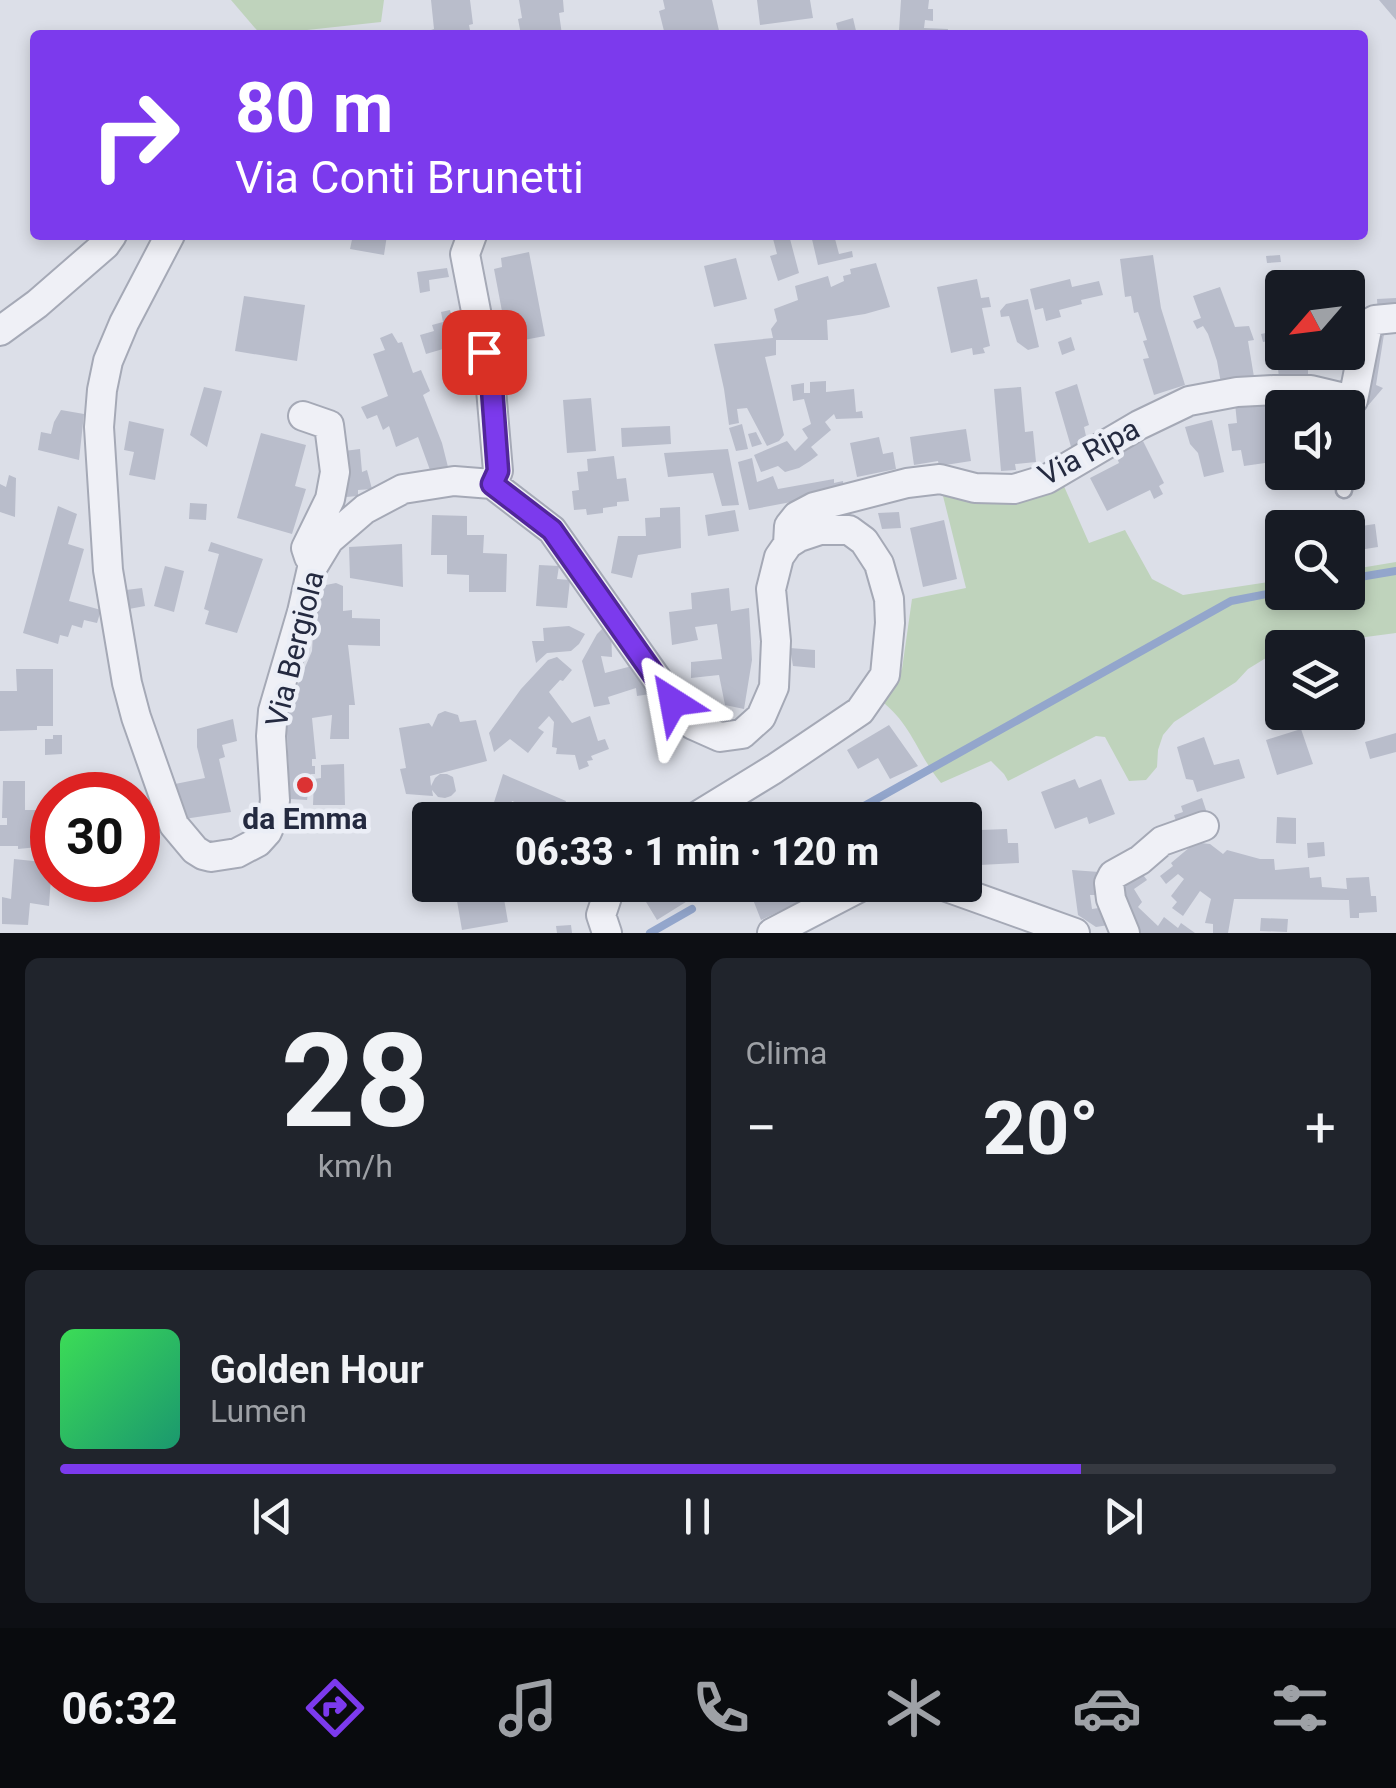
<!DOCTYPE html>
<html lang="it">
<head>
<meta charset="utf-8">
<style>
	:root { --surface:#171b24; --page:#20242c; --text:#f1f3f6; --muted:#9ea1a6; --line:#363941; --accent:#7c3aed }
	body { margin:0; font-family:Roboto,sans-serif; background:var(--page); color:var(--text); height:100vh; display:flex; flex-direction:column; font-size:38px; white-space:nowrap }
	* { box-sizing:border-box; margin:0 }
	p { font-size:32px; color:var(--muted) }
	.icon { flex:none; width:55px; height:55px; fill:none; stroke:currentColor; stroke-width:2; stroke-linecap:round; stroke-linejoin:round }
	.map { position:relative; height:933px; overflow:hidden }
	.sheet { display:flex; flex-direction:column; gap:25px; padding:25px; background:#0d0f14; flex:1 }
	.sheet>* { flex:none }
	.hud { position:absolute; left:30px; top:30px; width:1338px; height:210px; border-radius:10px; box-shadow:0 5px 15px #0003; background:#7c3aed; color:#fff; overflow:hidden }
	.needle { width:65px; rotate:242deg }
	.fabs { position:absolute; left:1265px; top:270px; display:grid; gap:20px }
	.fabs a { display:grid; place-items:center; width:100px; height:100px; border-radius:10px; background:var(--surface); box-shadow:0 5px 15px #0003; font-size:50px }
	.speed { position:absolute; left:30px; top:772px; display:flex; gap:20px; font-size:50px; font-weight:700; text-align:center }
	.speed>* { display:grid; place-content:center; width:130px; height:130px; border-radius:50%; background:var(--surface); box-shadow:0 5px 15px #0003; line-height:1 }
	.speed .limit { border:15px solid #d22; background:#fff; color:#111 }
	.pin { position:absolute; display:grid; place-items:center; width:85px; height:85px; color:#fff; margin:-42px; border-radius:20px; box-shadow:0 5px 15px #0006 }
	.me { position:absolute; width:110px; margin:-55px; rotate:326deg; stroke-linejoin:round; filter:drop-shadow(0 0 8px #0008) }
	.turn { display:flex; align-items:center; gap:35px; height:210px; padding:0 40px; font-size:45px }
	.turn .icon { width:130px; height:130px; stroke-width:2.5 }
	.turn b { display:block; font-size:70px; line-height:85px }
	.big { font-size:75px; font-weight:800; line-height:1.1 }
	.sheet .card { flex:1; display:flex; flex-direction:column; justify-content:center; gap:15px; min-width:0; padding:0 35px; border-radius:15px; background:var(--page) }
	.sheet .dial { align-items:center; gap:0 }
	.dial b { font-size:130px; line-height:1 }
	.song { display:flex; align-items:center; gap:30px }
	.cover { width:120px; height:120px; border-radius:15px; background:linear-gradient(135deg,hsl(130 70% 55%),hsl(160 70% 35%)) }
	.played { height:10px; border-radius:5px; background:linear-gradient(90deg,var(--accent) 80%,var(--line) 80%) }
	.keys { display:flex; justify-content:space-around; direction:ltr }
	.heat { display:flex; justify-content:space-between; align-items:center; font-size:55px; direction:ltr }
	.sheet .tiles { flex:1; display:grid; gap:25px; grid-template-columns:1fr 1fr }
	.card:last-child { grid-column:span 2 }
	.trip { position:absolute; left:412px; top:802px; width:570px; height:100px; border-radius:10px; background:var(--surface); box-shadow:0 5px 15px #0003; font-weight:800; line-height:100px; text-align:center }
	.tabs { display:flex; height:160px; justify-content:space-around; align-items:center; background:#090b0e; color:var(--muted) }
	.tabs .icon { width:70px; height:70px }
	.tabs .active { color:var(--accent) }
	.tabs b { font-size:45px; color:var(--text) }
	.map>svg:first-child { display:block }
</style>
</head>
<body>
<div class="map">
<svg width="1396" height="933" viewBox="0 0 1396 933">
	<rect width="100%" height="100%" fill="#dcdfe8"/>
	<!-- green -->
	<path fill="#bfd3bc" d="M231,0H384L381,22L261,35Z
		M1063,484L1089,543L1125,530L1152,579L1183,595L1282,580V592H1348V570L1396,562V633L1282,648L1248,669L1236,682L1174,722L1163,735L1158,750L1157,767L1146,780L1129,781L1105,737L1096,736L1008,781L1004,774L991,761L941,783C917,754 912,724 880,700L902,669L912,599L966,588L943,496L966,498Z"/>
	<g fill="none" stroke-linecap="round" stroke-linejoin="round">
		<!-- stream -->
		<path stroke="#93a6cc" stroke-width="8" d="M1348,579L1396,571
			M839,820L1231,601L1282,591
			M650,933L692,909"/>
	</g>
	<!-- building -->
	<path fill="#b9bdcb" d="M431,0H470L473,24L469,25L471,35H431V30L434,29Z
		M519,0H563L564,12L559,13L562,35H521L518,19L522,18Z
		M663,0H712L720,35H665L659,11L665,9Z
		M757,0H810L813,18L760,25Z
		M901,0H929L928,9H933V21L925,20L924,28L948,29L947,35L899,31Z
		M1379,0H1396V20Z
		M853,18L857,35H839L836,23Z
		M353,235H387L384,255L350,249Z
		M772,235H801V237L790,239L799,273L778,281L770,256L777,254Z
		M811,235H834L839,254L852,251L853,257L818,265Z
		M529,252L545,336L508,343L494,269L502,267L501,258Z
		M1153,255L1161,308L1185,385L1154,395L1143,359L1149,358L1143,341L1147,340L1138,312L1134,313L1131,296L1125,297L1120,259Z
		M1280,255L1281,262L1267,263L1266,256Z
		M736,258L747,299L714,307L704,266Z
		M876,263L890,307L865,314L827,320L828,340H776V355L765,357L784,435L779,441L767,446L747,408L737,409L739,423L729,425L724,389L714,344L773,338L771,329L777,321L774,309L798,300L795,286L828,276L831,287L844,281L843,276L851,274L850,269Z
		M447,268L449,277L429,280L430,291L420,293L417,272Z
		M977,279L981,298L989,297L991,307L982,308L990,346L983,348L985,353L973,355L972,348L951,353L937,287Z
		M1070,279L1072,287L1099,281L1103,295L1081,300L1082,304L1059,310L1061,317L1046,321L1043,308L1035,310L1030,289Z
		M1220,287L1235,327L1249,326L1254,340L1248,341L1255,383L1222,389L1217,361L1208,334L1203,326L1197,329L1193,321L1201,318L1193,296Z
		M244,296L305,305L297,361L235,351Z
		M1396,298V312L1378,314L1377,299Z
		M1028,299L1039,347L1028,350L1017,342L1009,316L1001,317L1000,311L1006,304Z
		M450,310L460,344L426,354L420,335L434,331L432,325L443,322L441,312Z
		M1374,327L1385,328L1376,385L1383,388L1366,408L1361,407Z
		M1275,331L1277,339L1263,342L1261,334Z
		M392,333L398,343L402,342L413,373L421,370L430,391L423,395L442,443L448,467L430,470L418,437L396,447L389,426L383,430L377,415L367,419L361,407L388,396L373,354L385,350L380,338Z
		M1071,337L1075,350L1062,355L1058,342Z
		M1308,366V383L1280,385L1278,369Z
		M826,381V392L854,389L856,412L862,411L863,418L836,419L834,414L825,422L831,430L811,447L818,455L810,461L799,468L785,472L778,466L761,472L754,455L787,441L795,451L808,438L802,429L811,424L804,399L793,401L791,385L804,383V393H810V382Z
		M1077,384L1089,425L1084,427L1086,436L1093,435L1094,447L1074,457L1055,392Z
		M204,387L222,391L207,447L190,435Z
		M1021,387L1025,432L1033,431L1036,462L1015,464L1016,470L1001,471L994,389Z
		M591,398L596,451L567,453L563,400Z
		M1270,399L1274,432L1282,430V445L1278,446L1280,461L1244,466L1241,450L1232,451L1228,424L1237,423L1235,403Z
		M61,410L84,414L79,460L38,450L41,432L51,434L54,422Z
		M1212,420L1224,472L1204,477L1198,453L1190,444L1185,427Z
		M129,421L164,429L155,480L129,475L134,452L124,450Z
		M742,424L748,449L736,451L729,428Z
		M670,426L671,444L622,447L621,428Z
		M966,429L971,461L939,466L938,461L914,465L910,437Z
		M756,432L762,444L752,447L748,434Z
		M261,433L306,445L295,486L306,489L292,534L237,518Z
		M879,437L883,454L893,452L896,469L857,477L850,443Z
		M1143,441L1164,483L1159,486L1163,494L1154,499L1150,490L1107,511L1090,478L1119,463L1116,455Z
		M360,449L362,472L367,470L372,489L358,490V496L346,497L344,451Z
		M728,449L739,505L722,506L713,473L668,477L664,453Z
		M614,456L617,479L626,478L629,501L617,502V506L603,508V513L587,515L586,509L574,510L572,491L579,490L577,472L588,471L587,459Z
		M752,458L757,482L773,476L778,489L834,479V483L843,481L844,492L749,510L738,462Z
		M9,475L16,478L15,517L0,512V484L6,487Z
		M190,503L207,504L206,520L189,519Z
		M58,506L77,514L68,544L84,549L69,601L101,610L97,623L84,620L82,628L72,625L68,637L60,635L58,644L23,633Z
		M680,507L681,548L638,555L632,578L611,573L618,536H646L645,518L660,517V508Z
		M735,510L739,531L708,536L705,515Z
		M899,512L901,528L882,529L878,513Z
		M432,515L467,516V535H484L483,553L507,554L506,592H469V575L447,574V555H431Z
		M944,520L957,579L923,587L910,528Z
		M1375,524L1378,547L1359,550L1361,563L1348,565V528Z
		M211,542L263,559L237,633L205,624L209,611L204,609L219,554L208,551Z
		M402,544L403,587L350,578L349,547Z
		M539,565L559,566L557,579L570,580L567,608L536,606Z
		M165,566L184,571L174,612L154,606Z
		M336,583L343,586V611L352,610V618L380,619V646L348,645L355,705H349V739H330L332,715L312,718L316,759H312V766H315V774H311L307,800L290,799L286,712L312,651L315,602L326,585Z
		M142,588L145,606L129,609L126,590Z
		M729,588L731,611L749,608L752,660L744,709L725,705L719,675L691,678V662L722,659L717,624L695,627L698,640L672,645L669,612L692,609L691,593Z
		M569,626L585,634L579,644L571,651L547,653L536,663L532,641H544L543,628Z
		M603,628L611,629L612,657L601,656L605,673L636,665L646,673L650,694L637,696L636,688L608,697L610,704L594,707L582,661L597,634Z
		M790,648L815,650V668L793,666Z
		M557,657L572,670L563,681L560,680L549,692L572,723L590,716L598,741L605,739L609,749L591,756L593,760L587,761L589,766L579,770L575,755L556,754L557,748L552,747L554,722L549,716L538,728L544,732L528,753L510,739L494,752L489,733L521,689L548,660Z
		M16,669H53V726H37V730L0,731V691H17Z
		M445,711L458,715L460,722L476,720L487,761L430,776L431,786L435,778L440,774H447L453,777L456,791L451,796L445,798L438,797L432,790L433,796L406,794L400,769L406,768L399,728L429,723L432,727L438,714Z
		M233,719L237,741L222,745L225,757L219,759L231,812L184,819L175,784L205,778L197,747V729Z
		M889,725L918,766L890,779L878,758L858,769L847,750Z
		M1301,729L1313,764L1277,775L1266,740Z
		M1396,733V752L1370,759L1365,742Z
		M53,735H62V754L45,755V739H53Z
		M1204,737L1214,765L1239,759L1245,778L1197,792L1193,780L1186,779L1177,747Z
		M344,764L345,805H313L314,779L321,778V765Z
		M503,774L566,801L561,813L555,818L512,801L506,820L489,818Z
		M1075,779L1079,788L1101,779L1115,814L1089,824L1087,817L1055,829L1041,792Z
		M3,781H25V810H39L38,847L18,849V846H0V825H7V818H2Z
		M79,785L80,795H68L67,787Z
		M1202,798L1209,819L1179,830L1174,815L1183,812L1181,806Z
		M455,813L474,815L473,820H455Z
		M1277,817L1296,818V844L1276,843Z
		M965,823H980V830L1007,829L1008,843H1018L1019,863L980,865V857L965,858Z
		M1324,842L1325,856L1308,858L1307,843Z
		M1201,843L1210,844L1223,854L1227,850L1260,859H1274L1275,870L1309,867L1310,878L1321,877L1322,887L1347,889L1346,878L1369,877L1371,896H1376L1377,912L1359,913V918H1350L1349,900L1234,899L1228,933H1213V924L1205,923L1211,899L1200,891L1183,916L1172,908L1177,902L1171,896L1184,879L1178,874L1166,884L1160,876L1173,866L1171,863L1190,847Z
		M14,859L52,863L49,906L30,903L28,925L2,924V897L11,899Z
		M1072,870L1099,872L1101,895H1090L1092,909L1112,906L1115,924L1096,927L1078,915Z
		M1140,871L1147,880L1134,889L1142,902L1138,907L1158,926L1164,917L1178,928L1181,923L1195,933H1130L1115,885Z
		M652,885H713L657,920L640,892Z
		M756,885H836L761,920L750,892Z
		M503,893L508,922L462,930L457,901Z
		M1261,918L1288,919L1287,932L1260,931Z
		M571,925L572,933H557L556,926Z"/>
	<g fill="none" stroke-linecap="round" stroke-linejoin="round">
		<defs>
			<path id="lane" d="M1348,454L1353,400
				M1344,490L1346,472"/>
			<path id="street" d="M170,235L124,323L108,361L102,390L99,427L108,570L127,683L136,717L174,825L195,850L203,855L211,857L237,853L258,842L267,832L272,821L275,800L271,736L273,711L302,612L312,568L329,540L365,509L403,489L454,481L492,484L552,530L673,702L693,725L720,737L742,734L761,717L774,687L776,641L771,589L779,557L788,544L799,537L820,530H849L864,541L879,564L889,599L890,623L885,675L860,711L774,769L691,820
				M472,235L465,254L491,389L498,471L492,484
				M0,331L37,304L105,245L112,235
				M303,416L329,425L335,472L330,499L306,548L309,557
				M788,544L789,526L797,516L814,507L907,483L940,479L975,488L1014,489L1047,479L1139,425L1189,401L1237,392L1274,390H1311L1353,400L1368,324L1375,320L1396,318
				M941,885L1075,933
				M607,933L601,915L611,885
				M772,933L864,885
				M1125,933L1111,899L1109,883L1113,875L1140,860L1162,841L1204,826"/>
		</defs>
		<!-- lane casing -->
		<use href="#lane" stroke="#a5a9b6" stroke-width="19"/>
		<!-- street casing -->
		<use href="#street" stroke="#a5a9b6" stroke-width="32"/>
		<!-- lane -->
		<use href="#lane" stroke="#eff0f6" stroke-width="14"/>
		<!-- street -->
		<use href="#street" stroke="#eff0f6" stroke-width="28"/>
	</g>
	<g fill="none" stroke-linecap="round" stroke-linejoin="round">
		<defs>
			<path id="route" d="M484,352L492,389L498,471L492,484L552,530L673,702"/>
		</defs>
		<!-- route casing -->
		<use href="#route" stroke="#51269a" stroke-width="25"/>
		<!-- route -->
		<use href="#route" stroke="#7c3aed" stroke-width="18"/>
	</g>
	<!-- markers -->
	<circle fill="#dc3233" stroke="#ebeef6" stroke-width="4" cx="305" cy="785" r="10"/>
	<g text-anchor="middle" stroke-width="9" stroke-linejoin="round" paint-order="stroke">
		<!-- street labels -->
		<g font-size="30" fill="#242a40" stroke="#ebeef6">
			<text transform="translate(1089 452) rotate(-28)" y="10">Via Ripa</text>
			<text transform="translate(295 649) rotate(-76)" y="10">Via Bergiola</text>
		</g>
		<!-- poi labels -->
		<g font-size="30" font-weight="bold" fill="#242a40" stroke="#ebeef6">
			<text x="305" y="829">da Emma</text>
		</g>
	</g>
</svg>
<div class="fabs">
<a><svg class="needle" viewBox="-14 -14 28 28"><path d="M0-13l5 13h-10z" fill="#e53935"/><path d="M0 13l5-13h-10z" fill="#9ea1a6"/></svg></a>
<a><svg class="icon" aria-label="sound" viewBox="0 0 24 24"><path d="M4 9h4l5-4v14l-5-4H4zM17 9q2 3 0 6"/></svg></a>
<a><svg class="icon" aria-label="search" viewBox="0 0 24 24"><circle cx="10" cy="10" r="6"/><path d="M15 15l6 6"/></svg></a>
<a><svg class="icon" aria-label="layers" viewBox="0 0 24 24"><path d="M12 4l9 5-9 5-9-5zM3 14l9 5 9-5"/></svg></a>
</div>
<div class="speed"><div class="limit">30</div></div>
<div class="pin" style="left:484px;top:352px;background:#d93025"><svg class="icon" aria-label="arrive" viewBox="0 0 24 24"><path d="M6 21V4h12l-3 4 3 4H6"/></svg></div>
<svg class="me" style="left:673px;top:702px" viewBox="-20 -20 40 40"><path d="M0-17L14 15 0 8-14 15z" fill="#7c3aed" stroke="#fff" stroke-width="4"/></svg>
<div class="trip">06:33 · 1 min · 120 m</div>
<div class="hud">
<div class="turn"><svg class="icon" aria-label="right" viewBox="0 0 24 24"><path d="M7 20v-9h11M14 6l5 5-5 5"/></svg><div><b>80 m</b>Via Conti Brunetti</div></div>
</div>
</div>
<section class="sheet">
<div class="tiles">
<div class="card dial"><b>28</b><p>km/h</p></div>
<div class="card"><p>Clima</p>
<div class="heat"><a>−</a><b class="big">20°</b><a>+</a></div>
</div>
<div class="card">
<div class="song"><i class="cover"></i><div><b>Golden Hour</b><p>Lumen</p></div></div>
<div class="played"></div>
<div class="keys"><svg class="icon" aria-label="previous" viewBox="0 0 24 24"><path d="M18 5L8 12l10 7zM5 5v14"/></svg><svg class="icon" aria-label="pause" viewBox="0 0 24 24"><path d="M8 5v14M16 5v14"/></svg><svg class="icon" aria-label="next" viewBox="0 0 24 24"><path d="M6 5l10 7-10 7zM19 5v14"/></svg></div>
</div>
</div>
</section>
<nav class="tabs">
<b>06:32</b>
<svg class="icon active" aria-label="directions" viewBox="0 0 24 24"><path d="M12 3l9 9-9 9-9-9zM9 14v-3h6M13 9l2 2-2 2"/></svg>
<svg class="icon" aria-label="music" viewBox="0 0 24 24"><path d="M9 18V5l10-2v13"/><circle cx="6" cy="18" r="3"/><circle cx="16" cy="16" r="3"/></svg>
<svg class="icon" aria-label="phone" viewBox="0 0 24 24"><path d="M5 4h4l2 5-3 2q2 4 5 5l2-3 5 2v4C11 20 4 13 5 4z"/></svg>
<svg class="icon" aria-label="climate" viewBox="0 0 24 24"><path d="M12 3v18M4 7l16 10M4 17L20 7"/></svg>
<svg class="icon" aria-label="car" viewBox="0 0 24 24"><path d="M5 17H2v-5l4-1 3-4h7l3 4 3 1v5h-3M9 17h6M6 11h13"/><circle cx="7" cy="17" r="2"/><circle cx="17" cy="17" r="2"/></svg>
<svg class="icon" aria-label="filters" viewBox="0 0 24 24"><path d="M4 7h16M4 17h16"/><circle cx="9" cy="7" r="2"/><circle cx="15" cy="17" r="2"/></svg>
</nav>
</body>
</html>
